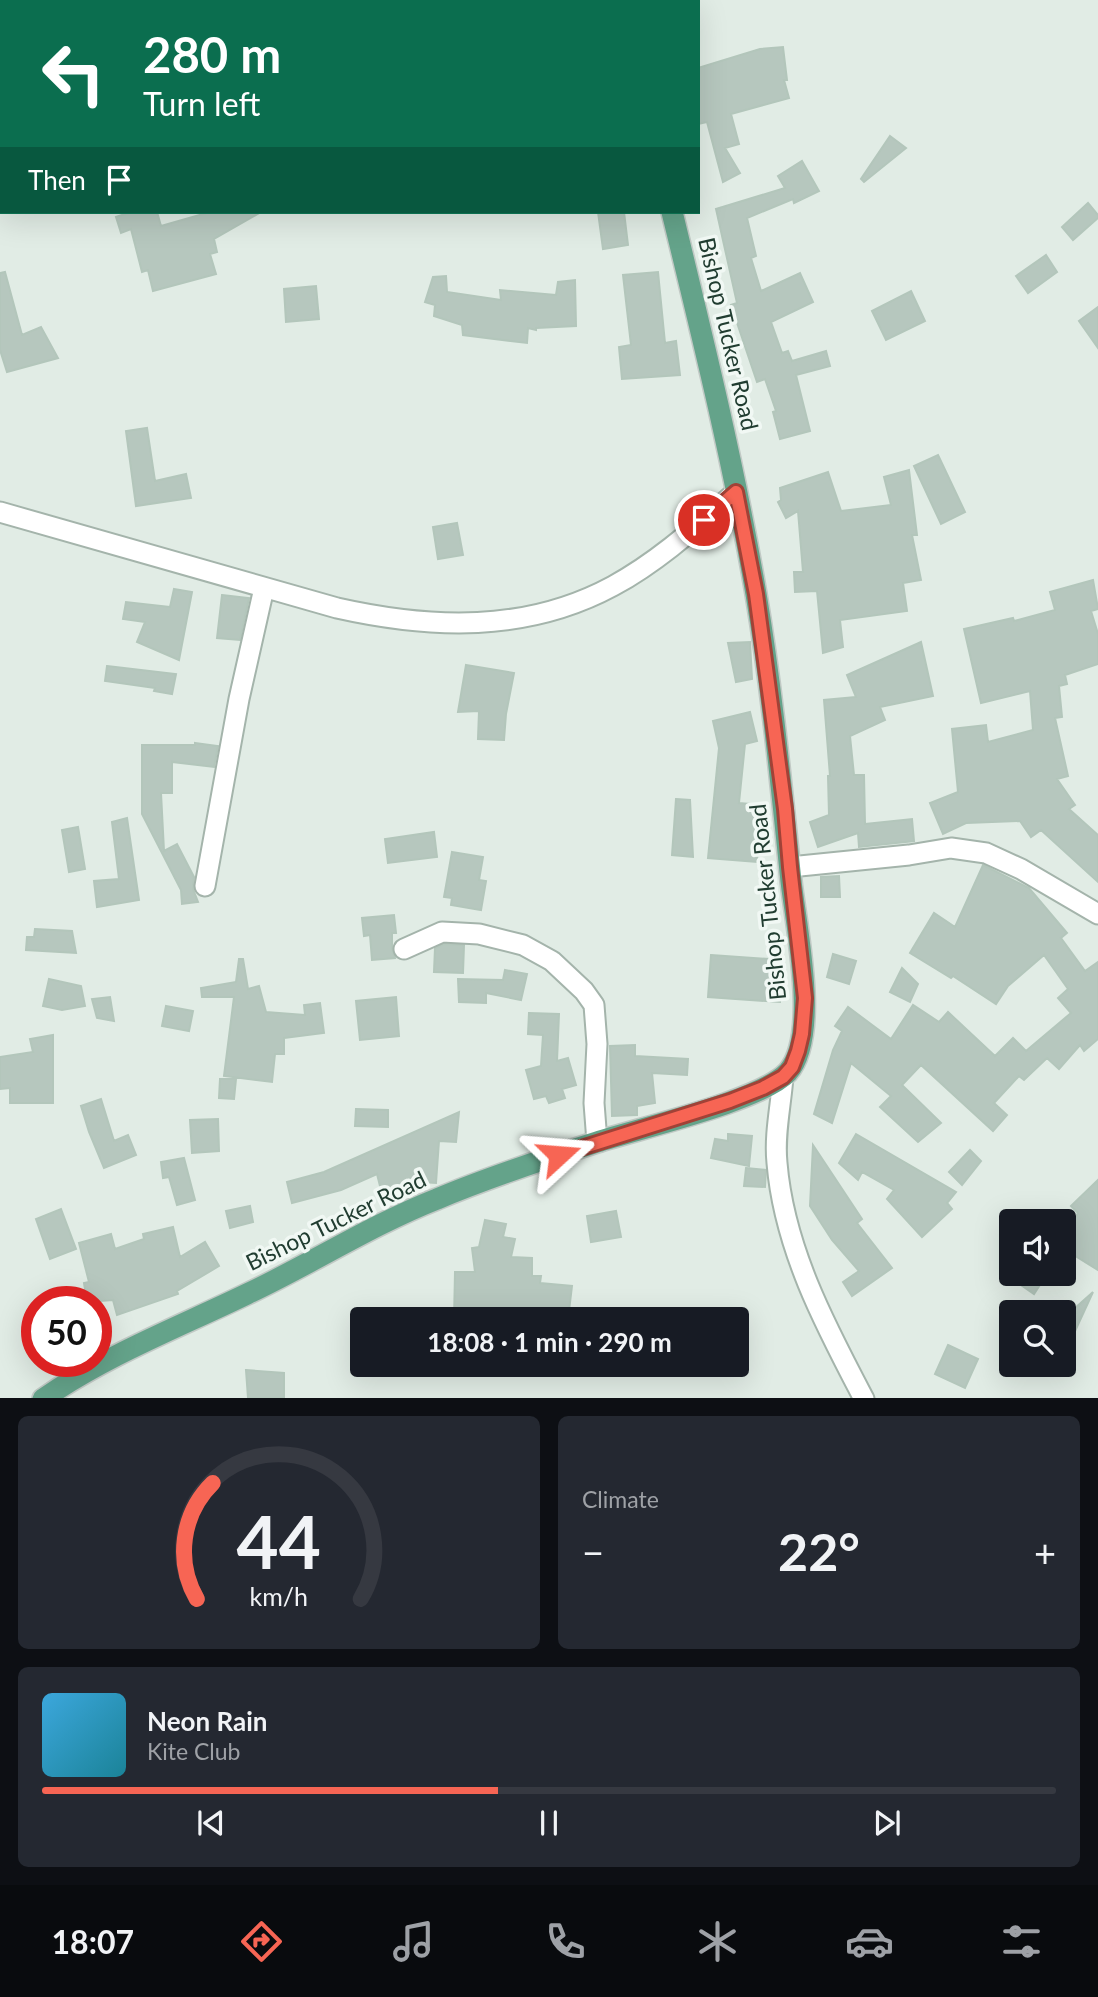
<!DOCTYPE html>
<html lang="en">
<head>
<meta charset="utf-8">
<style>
	:root { --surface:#171b24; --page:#242831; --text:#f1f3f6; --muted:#9ea1a6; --line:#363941; --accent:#f76554 }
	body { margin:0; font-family:Lato,sans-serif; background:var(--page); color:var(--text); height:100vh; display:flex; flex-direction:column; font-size:26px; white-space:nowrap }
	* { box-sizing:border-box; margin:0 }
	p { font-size:23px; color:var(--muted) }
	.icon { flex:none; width:38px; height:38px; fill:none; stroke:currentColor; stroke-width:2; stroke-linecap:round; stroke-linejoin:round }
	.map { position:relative; height:1398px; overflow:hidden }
	.drawer { display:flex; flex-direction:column; gap:18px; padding:18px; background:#0d0f14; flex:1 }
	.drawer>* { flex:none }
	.banner { position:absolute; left:0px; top:0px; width:700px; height:214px; box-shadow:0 7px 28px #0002; background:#0b6e4f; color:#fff; overflow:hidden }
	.buttons { position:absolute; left:999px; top:1209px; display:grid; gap:14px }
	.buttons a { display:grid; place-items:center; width:77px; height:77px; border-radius:7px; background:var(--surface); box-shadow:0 7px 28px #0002; font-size:35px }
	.speed { position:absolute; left:21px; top:1286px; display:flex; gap:14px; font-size:35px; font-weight:700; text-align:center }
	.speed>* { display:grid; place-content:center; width:91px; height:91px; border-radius:50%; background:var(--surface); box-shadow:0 7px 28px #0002; line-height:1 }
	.speed .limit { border:10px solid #d22; background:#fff; color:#111 }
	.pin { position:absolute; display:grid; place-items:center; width:60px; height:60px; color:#fff; margin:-30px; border:4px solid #fff; border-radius:50%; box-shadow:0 2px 7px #0007 }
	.me { position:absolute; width:77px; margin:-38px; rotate:71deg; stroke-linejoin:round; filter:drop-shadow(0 0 5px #0008) }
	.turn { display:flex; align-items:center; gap:24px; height:147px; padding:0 28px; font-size:32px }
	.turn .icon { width:91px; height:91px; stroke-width:2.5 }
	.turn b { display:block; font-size:49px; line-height:60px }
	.then { display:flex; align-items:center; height:66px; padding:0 28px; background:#0003; gap:14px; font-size:26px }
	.big { font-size:52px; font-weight:700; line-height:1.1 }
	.drawer .widget { flex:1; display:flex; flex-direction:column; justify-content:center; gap:10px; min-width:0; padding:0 24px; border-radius:10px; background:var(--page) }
	.drawer .dial { align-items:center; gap:0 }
	.dial svg { height:182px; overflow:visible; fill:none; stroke:var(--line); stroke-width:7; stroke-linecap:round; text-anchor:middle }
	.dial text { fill:var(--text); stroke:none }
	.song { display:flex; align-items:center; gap:21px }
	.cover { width:84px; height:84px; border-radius:10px; background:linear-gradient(135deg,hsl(200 70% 55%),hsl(190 70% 35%)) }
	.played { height:7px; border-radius:4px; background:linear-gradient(90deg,var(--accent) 45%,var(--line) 45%) }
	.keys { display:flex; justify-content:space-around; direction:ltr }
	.heat { display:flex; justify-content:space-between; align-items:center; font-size:38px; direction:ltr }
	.drawer .tiles { flex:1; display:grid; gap:18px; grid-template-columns:1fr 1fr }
	.widget:last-child { grid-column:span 2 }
	.trip { position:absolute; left:350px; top:1307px; width:399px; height:70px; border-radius:7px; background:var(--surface); box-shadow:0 7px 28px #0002; font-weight:700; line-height:70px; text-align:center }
	.tabs { display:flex; height:112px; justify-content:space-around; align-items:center; background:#090b0e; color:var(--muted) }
	.tabs .icon { width:49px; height:49px }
	.tabs .on { color:var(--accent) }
	.tabs b { font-size:32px; color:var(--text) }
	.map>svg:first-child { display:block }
</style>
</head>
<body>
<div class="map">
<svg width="1098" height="1399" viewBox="0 0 1098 1399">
	<rect width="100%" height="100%" fill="#e1ece5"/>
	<!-- building -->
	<path fill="#b6c7be" stroke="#b3c6bb" stroke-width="2" d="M783,47L787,80H784L789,98L731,114L739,144L725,148L740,173L723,182L707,122L698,124V68L760,49Z
		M890,136L906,148L864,182L861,179Z
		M802,161L819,191L794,203L793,199L747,218L756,256L751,258L761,291L800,273L813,302L771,322L782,353L788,351L792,361L826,351L830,366L796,375L810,431L780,439L773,412L776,411L765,379L757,382L731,305L737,303L716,209L785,188L778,176Z
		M1088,203L1098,215V218L1073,240L1062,227Z
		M131,212H157L161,226L210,212H261L214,239L217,252L210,254L216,274L153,291L148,270L142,272L131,229L121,233L116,217Z
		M598,212H624L628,245L603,249Z
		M1046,255L1057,272L1028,293L1016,276Z
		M5,272L22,335L41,327L58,358L7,372L0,350V273Z
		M658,272L665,343L676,341L680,375L622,379L619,347L631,345L623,275Z
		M446,276L447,292L501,300L500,290L556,295L558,282L575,280L576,326L536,328V330L528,328L527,343L463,335L462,325L434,316L435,305L425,302L433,277Z
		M316,286L319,319L286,322L284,289Z
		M911,291L925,321L886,340L872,311Z
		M1098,307V348L1079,321Z
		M147,428L155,481L186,474L191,498L136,506L126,431Z
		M938,455L965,512L941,524L914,466Z
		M909,470L917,535H912L921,580L903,583L907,611L840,620L843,647L823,653L817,591L795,592L794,572H803L798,511L786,518L778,502L781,500L780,488L828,472L841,511L891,505L884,477Z
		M457,523L463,555L438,559L433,527Z
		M1093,580L1098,609L1091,611L1098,634V664L1065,675L1067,684L1059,686L1062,717L1055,718L1068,776L1057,779L1075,805L1069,809L1098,835V882L1041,830L1031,837L1020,821L966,823L943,834L930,803L958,792L952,729L986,725L988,742L1033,730L1030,691L981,703L964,629L1013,618L1014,621L1055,610L1050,592Z
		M174,589L192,592L179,660L137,642L145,622L123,619L126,602L170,607Z
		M222,595L249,598L240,640L217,638Z
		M750,642L752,679L736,682L728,643Z
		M921,642L933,696L880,707L885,720L850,736L854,775H864L865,824L912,819L914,841L859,847L858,833L818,847L810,822L829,815L828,776H830L824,700L856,697L847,675Z
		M466,665L514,673L506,714L504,740L478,739L479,711L458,712Z
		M107,666L176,674L172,694L154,691L155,688L105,681Z
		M750,712L757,741L745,744L739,803L761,805L757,862L708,858L719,748L713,721Z
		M195,743L218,746L214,767L172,762V793H161L164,851L177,844L194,877L193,889L198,902L182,904L181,890L142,814V745H195Z
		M676,799L690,800L693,857L672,855Z
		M127,818L139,900L97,907L94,881L119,879L112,822Z
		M78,827L85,869L69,872L62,830Z
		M434,832L437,857L388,863L385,839Z
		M452,852L483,857L479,880L486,881L481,910L451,905L452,898L444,897Z
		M983,865L1029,888L1067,933L1061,938L1085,971L1098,962V1039L1084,1051L1080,1045L1059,1069L1047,1058L1024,1080L1019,1076L994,1103L1007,1115L993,1131L921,1065L902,1085L941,1123L918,1142L880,1107L891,1096L851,1063L832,1123L814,1114L833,1050L842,1031L835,1026L848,1007L891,1039L913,1005L939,1022L948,1012L995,1056L1013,1038L1026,1051L1071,1013L1058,998L1068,989L1044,955L1008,986L996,1004L953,976L951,978L910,953L934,913L955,927Z
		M839,876L840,897H821V877Z
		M394,915L396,933H392V948L395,958L372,960L370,935L364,936L362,918Z
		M35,929L72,931L76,953L26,950L27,937H34Z
		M444,944L464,945L463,973L434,972L435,948Z
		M833,954L856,961L849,984L827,977Z
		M711,955L783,960L780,1002L708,997Z
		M239,959H243L248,989L259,986L266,1012L305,1015L304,1005L320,1003L324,1033L284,1038V1054H275L272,1082L224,1076L234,997H202L201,988L236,982Z
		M902,968L918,984L910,1002L890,992Z
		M505,970L527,974L521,1000L486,993V1003L459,1002L458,979L503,980Z
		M49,979L81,986L85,1006L62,1010L43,1006Z
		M110,997L114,1021L97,1018L92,999Z
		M396,997L399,1036L360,1040L356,1001Z
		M166,1006L193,1011L189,1031L162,1026Z
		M529,1013L559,1014L557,1061L568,1058L576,1085L562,1089L565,1098L549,1103L546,1096L534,1099L526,1070L541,1066L543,1035L528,1034Z
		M53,1035V1103H10V1088L0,1089V1057L33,1052L30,1039Z
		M635,1045V1056L688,1059L687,1075L652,1073L655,1103L637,1106V1115L612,1116L610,1046Z
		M220,1079H236L234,1099L219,1098Z
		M101,1099L114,1141L128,1135L136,1155L104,1168L89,1132L81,1106Z
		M356,1109L388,1110V1127L355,1126Z
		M459,1112L456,1142L439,1141L436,1183L403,1181L406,1191L383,1198L377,1174L341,1190L292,1203L287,1182L324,1172Z
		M218,1119L219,1151L192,1153L190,1120Z
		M728,1134L752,1136L749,1166L711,1158L715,1139L728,1141Z
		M856,1134L956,1192L947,1203L952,1209L922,1237L887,1199L894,1190L862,1172L858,1180L839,1163Z
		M813,1145L862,1219L857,1223L892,1268L852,1296L843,1282L859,1271L832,1240L810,1206Z
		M970,1150L981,1161L962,1185L949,1172Z
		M184,1158L195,1200L177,1205L169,1177L163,1178L161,1162Z
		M746,1168L766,1170L765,1187L744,1186Z
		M1098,1180V1270L1064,1249V1236L1078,1213L1071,1206Z
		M250,1206L253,1222L230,1228L226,1211Z
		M61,1209L76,1249L50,1259L36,1219Z
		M616,1211L621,1237L591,1242L587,1216Z
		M485,1220L506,1224L503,1237L515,1239L511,1257L532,1258V1276H541L540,1283L572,1286L569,1311L544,1309L543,1320H454L455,1272H475L472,1248L479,1247Z
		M173,1227L180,1257L205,1242L219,1266L177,1291L178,1294L117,1315L113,1300L87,1302L84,1283L89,1282L79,1243L111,1234L115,1249L144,1239L143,1234Z
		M1005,1274H1047L1034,1294Z
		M1093,1292L1064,1355V1318Z
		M948,1345L978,1359L965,1388L935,1374Z
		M246,1370L284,1373V1398H248Z"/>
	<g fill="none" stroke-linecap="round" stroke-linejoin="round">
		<defs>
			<path id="minor" d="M0,512L337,608C431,629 526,633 613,586C659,561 697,526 736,492
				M790,867L909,855L951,848L986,853L1021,869L1098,914
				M205,886L239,699L264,588
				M404,949L442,932L479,934L523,945L552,961L584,991L594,1005L597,1044L594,1103L597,1142
				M783,1077C781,1105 774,1135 777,1163C784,1248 825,1325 864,1399"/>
			<path id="major" d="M630,0L631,2
				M43,1399C106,1355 179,1327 247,1294C311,1264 371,1225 437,1199C489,1177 544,1159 597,1142C640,1128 761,1101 788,1072C820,1035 796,927 791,881C781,785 772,689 756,594C734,465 703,339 672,212"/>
		</defs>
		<!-- minor casing -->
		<use href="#minor" stroke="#a4b4ab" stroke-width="23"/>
		<!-- major casing -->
		<use href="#major" stroke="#c1c9c5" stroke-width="24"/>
		<!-- minor -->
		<use href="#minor" stroke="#fff" stroke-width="19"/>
		<!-- major -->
		<use href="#major" stroke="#64a38a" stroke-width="21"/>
	</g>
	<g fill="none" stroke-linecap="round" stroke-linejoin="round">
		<defs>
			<path id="route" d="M559,1155L730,1101L763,1088L783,1077L792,1067L798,1051L802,1034L805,998L790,867L785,809L756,594L736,492L704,520"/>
		</defs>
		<!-- route casing -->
		<use href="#route" stroke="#a14237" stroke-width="18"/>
		<!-- route -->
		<use href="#route" stroke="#f76554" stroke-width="12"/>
	</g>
	<g text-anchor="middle" stroke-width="7" stroke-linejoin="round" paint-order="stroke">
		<!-- street labels -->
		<g font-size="23" fill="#213d31" stroke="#f1f8f4">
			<text transform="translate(728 334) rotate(77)" y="8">Bishop Tucker Road</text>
			<text transform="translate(768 902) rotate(-96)" y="8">Bishop Tucker Road</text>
			<text transform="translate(336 1221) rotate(-26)" y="8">Bishop Tucker Road</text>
		</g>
	</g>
</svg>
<div class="buttons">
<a><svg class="icon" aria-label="sound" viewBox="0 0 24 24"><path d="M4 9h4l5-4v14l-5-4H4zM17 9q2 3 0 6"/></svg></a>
<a><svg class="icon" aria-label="search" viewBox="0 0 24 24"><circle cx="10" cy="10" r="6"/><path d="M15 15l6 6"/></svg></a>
</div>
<div class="speed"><div class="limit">50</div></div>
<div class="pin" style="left:704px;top:520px;background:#d93025"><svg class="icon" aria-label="arrive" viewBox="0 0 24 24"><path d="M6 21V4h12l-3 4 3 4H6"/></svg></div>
<svg class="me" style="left:559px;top:1155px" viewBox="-20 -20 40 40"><path d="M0-17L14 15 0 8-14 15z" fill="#f76554" stroke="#fff" stroke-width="4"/></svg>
<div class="trip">18:08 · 1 min · 290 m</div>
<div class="banner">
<div class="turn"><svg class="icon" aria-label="left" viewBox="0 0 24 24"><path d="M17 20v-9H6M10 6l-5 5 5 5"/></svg><div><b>280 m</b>Turn left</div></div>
<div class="then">Then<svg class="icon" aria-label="arrive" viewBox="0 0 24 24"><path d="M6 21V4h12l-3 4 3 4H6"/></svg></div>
</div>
</div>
<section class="drawer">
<div class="tiles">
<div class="widget dial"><svg viewBox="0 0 100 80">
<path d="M14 69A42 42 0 1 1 86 69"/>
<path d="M14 69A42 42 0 0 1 21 18" stroke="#f76554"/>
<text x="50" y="56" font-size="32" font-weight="700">44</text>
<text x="50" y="72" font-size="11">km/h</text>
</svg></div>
<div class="widget"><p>Climate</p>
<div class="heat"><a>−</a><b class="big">22°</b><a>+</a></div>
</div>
<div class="widget">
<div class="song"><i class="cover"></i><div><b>Neon Rain</b><p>Kite Club</p></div></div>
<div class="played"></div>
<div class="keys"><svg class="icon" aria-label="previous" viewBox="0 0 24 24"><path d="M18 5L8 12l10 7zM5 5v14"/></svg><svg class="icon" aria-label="pause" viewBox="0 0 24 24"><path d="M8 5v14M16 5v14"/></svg><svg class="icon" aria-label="next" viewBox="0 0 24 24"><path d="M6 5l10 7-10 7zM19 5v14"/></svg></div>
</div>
</div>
</section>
<nav class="tabs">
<b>18:07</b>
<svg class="icon on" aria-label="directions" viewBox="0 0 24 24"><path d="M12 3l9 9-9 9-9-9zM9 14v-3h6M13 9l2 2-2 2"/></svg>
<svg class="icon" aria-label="music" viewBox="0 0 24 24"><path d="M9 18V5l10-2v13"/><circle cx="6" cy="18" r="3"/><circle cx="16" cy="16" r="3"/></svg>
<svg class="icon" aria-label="phone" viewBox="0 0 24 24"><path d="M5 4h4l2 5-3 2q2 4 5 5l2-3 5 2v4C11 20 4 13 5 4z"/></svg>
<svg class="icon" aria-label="climate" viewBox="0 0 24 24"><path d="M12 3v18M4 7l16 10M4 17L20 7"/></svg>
<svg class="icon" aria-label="car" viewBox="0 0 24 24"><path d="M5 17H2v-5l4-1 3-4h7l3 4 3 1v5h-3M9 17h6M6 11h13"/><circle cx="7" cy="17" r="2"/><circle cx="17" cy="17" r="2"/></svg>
<svg class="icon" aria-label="filters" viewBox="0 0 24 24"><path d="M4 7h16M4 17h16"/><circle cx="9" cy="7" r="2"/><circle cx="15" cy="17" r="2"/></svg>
</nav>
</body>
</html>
